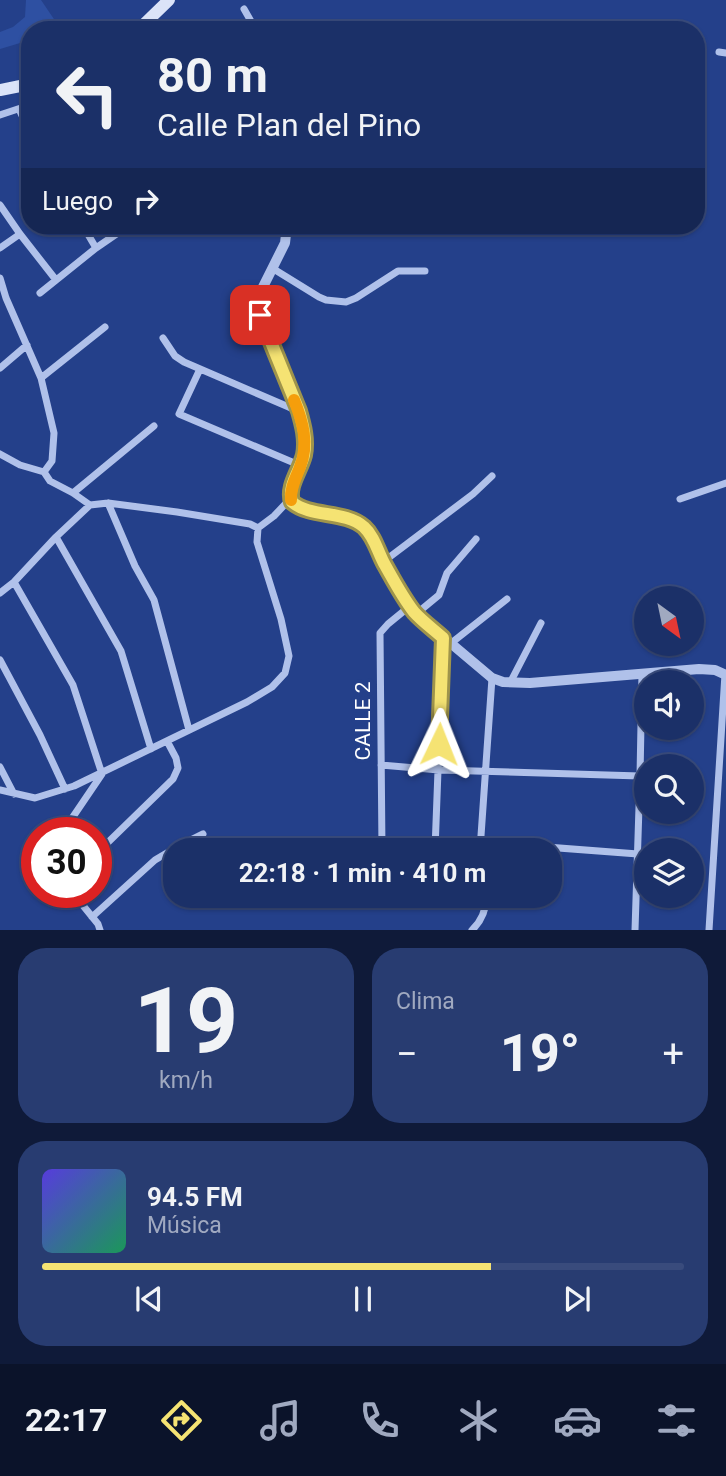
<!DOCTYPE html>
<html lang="es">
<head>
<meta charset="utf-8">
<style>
	:root { --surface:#1b3068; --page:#283c71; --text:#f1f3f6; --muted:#a0a9c0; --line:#394b7c; --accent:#f5e373 }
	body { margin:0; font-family:Roboto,sans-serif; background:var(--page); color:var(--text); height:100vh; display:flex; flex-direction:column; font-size:26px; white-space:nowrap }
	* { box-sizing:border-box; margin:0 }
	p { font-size:23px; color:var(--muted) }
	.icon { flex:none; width:38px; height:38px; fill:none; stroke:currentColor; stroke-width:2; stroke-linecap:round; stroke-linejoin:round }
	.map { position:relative; height:930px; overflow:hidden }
	.details { display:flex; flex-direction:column; gap:18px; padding:18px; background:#0f1a39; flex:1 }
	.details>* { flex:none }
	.top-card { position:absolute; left:21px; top:21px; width:684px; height:214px; border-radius:28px; box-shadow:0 2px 5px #0004,0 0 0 2px var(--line); background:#1b3068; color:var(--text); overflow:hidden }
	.needle { width:46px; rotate:147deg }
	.buttons { position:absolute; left:634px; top:586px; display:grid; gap:14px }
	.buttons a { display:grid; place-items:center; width:70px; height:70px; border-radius:50%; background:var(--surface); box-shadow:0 2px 5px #0004,0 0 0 2px var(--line); font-size:35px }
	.speed { position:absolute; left:21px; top:817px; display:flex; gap:14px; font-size:35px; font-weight:700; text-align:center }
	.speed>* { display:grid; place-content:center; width:91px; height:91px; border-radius:50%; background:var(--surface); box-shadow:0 2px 5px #0004,0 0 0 2px var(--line); line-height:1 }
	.speed .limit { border:10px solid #d22; background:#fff; color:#111 }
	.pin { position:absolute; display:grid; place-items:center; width:60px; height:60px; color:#fff; margin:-30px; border-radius:14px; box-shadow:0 4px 10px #0006 }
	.me { position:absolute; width:77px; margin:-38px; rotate:2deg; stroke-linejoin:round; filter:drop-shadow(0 0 5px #0008) }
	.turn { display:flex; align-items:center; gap:24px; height:147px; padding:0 21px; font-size:32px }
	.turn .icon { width:91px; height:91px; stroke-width:2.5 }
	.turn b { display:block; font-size:49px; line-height:60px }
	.then { display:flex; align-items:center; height:66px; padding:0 21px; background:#0003; gap:14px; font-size:26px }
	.big { font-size:52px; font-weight:700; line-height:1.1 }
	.details .card { flex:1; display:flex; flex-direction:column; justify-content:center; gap:10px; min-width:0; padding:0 24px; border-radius:28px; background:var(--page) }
	.details .dial { align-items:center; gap:0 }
	.dial b { font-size:91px; line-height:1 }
	.song { display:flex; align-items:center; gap:21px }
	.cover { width:84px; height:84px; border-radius:10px; background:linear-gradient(135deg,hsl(250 70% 55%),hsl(150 70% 35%)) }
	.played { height:7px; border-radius:4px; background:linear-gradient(90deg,var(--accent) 70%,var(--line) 70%) }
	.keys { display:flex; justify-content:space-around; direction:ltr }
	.heat { display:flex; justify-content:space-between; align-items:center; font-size:38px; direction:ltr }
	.details .tiles { flex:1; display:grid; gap:18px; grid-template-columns:1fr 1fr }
	.card:last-child { grid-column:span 2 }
	.trip { position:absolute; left:163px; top:838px; width:399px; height:70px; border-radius:28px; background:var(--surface); box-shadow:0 2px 5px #0004,0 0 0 2px var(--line); font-weight:700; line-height:70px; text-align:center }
	.menu { display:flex; height:112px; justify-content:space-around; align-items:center; background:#0b132a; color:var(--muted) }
	.menu .icon { width:49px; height:49px }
	.menu .selected { color:var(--accent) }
	.menu b { font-size:32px; color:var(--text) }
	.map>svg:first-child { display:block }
</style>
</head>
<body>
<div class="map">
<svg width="726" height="930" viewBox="0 0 726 930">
	<rect width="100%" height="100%" fill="#24408a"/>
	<!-- green -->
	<path fill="#2e50a2" d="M26,0H41L60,28L57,30H30V40L0,49V32L13,27L25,17Z"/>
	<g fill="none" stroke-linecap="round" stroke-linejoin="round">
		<!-- minor -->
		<path stroke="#b0c1ea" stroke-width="7" d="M244,9L256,30
			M719,52L726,53
			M19,109L30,133
			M0,115L30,105
			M0,205L20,234L56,280
			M83,226L96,248
			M0,248L20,234
			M272,268L319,297L326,300L346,302L356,298L398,271H425
			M0,278L6,298L41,378L54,433L52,461L44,472
			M40,293L96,248L128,226
			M163,338L175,356L184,362L298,411
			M0,368L27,345
			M200,369L179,414L292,462L301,464
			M41,378L105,327
			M0,454L20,465L44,472L50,481L73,493L90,505L108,503L177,512L250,524L258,528
			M73,493L154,426
			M680,499L726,483
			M108,503L135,566L154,600L189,730
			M56,537L121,651L151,749
			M383,562L473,494L492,476
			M14,582L73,685L102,774L62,833
			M0,593L14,582L56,537L90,505
			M416,614L439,595L447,573L476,539
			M450,644L507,599
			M0,660L40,735L65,789
			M510,683L541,623
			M381,765L439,770L640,776
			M0,767L14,794
			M0,790L35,798L74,786L247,702L272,687L285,673L289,656L281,619L257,542L258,528L274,516L291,498
			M480,842L638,854
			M302,845L389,850
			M382,850L380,633L388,624L410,606
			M435,850L443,638
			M480,850L492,678
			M96,854L173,779L178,768L176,758L167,741
			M72,892L98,924L100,930
			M92,917L155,860L177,847L203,834
			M472,930C482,921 486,909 487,896
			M635,930L640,776L642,673
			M709,930L725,674"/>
		<!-- tertiary -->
		<path stroke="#b0c1ea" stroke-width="10" d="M287,226L285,243L261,291L260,315L299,411C303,425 307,440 304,455C300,471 287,486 292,502L300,507L350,519L365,528L375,543L383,562L416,614L492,678L503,682L530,683L699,669L715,670L726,675"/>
		<!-- secondary -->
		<path stroke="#dbe3f8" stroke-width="12" d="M138,30L169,0
			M0,90L30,84"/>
	</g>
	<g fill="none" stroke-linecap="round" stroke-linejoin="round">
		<defs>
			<path id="route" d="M260,315L299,411C303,425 307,440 304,455C300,471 287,486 292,502C311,518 344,510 364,527C375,537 378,553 385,565C394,581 403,598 414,612C422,621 433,629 443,638L439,744"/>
		</defs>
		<!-- route casing -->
		<use href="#route" stroke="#9f944b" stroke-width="18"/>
		<!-- route -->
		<use href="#route" stroke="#f5e373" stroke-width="12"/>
		<!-- slow -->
		<path stroke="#f59e0b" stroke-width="12" d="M291,500C290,488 296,478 300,467C309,444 303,422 294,400"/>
	</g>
	<g text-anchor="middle" stroke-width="7" stroke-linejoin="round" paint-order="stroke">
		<!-- street labels -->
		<g font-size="21" fill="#fff" stroke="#24408a">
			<text transform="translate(363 721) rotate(-90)" y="7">CALLE 2</text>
		</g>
	</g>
</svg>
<div class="buttons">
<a><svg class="needle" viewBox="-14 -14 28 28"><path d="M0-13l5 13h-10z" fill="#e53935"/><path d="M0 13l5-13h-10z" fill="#a0a9c0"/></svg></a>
<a><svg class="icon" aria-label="sound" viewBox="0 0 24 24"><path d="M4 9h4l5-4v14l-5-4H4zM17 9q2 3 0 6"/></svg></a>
<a><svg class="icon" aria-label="search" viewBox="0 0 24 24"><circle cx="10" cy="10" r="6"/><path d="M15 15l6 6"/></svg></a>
<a><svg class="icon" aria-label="layers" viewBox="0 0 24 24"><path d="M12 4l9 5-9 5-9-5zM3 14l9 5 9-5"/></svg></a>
</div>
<div class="speed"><div class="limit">30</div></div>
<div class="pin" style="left:260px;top:315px;background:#d93025"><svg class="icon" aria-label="arrive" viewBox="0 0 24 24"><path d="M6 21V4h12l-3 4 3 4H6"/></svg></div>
<svg class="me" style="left:439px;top:744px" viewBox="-20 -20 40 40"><path d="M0-17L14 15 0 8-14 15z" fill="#f5e373" stroke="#fff" stroke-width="4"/></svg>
<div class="trip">22:18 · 1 min · 410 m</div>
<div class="top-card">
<div class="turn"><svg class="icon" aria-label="left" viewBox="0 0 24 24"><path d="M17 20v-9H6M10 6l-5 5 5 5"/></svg><div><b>80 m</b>Calle Plan del Pino</div></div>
<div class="then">Luego<svg class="icon" aria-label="right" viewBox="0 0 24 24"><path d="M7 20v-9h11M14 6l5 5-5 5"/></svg></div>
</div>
</div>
<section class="details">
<div class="tiles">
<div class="card dial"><b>19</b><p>km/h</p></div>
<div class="card"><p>Clima</p>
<div class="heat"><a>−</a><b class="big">19°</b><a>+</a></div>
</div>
<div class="card">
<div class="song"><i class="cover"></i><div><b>94.5 FM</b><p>Música</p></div></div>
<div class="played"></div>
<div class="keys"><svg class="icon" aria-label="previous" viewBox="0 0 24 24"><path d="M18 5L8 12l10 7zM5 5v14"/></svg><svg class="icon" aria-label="pause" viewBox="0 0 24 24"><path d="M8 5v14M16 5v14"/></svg><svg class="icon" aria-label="next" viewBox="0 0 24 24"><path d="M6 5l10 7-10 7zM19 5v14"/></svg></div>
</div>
</div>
</section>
<nav class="menu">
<b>22:17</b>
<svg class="icon selected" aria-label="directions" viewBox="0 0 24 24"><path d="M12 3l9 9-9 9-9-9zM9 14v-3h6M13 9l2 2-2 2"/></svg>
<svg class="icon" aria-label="music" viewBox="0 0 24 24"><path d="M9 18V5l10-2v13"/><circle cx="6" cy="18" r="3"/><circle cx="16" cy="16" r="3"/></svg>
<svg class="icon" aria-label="phone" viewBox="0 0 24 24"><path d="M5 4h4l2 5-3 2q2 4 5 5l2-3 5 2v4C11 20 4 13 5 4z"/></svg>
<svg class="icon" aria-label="climate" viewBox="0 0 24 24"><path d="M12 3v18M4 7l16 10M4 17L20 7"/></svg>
<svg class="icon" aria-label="car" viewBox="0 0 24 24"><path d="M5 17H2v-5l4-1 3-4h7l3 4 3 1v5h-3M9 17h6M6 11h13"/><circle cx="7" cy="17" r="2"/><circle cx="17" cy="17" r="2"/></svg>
<svg class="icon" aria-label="filters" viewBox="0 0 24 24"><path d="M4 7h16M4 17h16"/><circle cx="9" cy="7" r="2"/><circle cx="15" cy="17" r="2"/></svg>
</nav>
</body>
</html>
